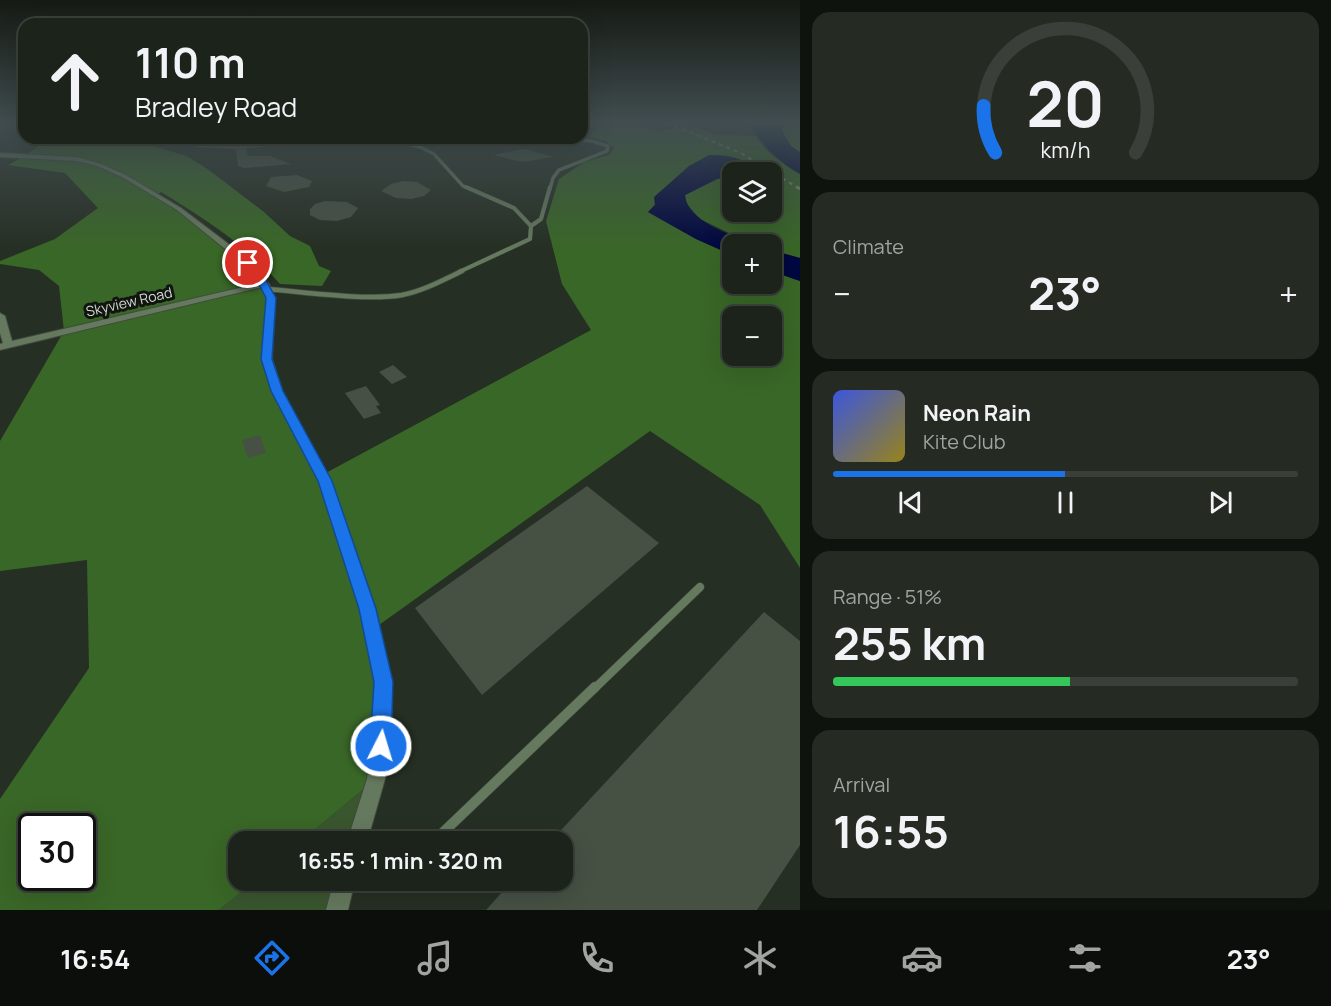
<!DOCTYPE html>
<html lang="en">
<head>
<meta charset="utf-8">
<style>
	:root { --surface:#1c231a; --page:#252b23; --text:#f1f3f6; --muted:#a0a4a2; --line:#3a4039; --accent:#1a73e8 }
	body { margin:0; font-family:Manrope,sans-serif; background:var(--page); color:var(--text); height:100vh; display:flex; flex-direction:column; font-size:22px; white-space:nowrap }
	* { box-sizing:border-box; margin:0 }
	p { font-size:20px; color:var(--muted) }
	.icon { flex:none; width:33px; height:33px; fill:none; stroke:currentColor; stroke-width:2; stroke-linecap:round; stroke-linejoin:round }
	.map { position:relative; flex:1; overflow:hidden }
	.side { display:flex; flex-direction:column; gap:12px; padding:12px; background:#0f130e; width:531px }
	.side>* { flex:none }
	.guide { position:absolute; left:18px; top:18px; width:570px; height:126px; border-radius:18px; box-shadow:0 6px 24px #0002,0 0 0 2px var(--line); background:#1c231a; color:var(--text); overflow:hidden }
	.controls { position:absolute; left:722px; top:162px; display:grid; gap:12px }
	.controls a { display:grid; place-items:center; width:60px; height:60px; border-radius:12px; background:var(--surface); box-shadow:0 6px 24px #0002,0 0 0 2px var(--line); font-size:30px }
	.speed { position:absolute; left:18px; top:813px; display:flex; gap:12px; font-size:30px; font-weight:700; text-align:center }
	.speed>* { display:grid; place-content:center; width:78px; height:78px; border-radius:50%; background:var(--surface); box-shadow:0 6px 24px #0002,0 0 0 2px var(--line); line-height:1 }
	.speed .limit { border:3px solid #111; border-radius:9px; background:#fff; color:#111 }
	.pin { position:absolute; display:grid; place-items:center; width:51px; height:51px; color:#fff; margin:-26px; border:3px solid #fff; border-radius:50%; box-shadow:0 2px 6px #0007 }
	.me { position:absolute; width:66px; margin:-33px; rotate:5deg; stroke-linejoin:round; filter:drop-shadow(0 0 4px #0008) }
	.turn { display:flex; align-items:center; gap:21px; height:126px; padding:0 18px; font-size:27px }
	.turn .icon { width:78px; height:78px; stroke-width:2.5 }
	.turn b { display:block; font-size:42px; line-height:51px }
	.big { font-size:45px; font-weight:700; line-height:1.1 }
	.side .card { flex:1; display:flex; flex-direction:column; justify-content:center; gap:9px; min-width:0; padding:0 21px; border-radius:18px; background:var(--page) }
	.side .dial { align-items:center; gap:0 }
	.dial svg { height:156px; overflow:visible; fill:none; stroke:var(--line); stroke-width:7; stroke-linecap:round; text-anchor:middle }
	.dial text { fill:var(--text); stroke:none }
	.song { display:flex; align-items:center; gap:18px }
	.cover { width:72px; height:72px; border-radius:9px; background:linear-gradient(135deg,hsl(230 70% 55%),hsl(50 70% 35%)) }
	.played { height:6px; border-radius:3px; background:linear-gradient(90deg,var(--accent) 50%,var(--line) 50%) }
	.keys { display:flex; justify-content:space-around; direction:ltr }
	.heat { display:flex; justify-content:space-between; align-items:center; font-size:33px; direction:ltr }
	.charge { height:9px; border-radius:4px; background:linear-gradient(90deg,#34c759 51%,var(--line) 0) }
	.trip { position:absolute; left:228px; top:831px; width:345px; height:60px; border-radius:18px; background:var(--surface); box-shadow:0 6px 24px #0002,0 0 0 2px var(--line); font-weight:700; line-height:60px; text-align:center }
	.tab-bar { display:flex; height:96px; justify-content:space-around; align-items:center; background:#0b0e0a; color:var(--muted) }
	.tab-bar .icon { width:42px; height:42px }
	.tab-bar .active { color:var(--accent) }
	.tab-bar b { font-size:27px; color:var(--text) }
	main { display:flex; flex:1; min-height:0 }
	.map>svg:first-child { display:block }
</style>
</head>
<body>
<main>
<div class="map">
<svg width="800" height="910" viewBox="0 0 800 910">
	<rect width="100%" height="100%" fill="#262f23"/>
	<!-- green -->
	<path fill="#39562e" d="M376,779L357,841H301Z
		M255,881H345L337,910H219Z"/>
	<!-- forest -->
	<path fill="#396727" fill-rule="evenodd" d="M599,123L636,125L656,132L689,125L716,135L756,136C765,152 784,165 800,174V258L771,250V244H752L700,219L686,203L685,195L717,179L732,176V212H771V172H745L756,169L706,159L689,166L648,212L696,239L732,255V284H771V271L800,281V568L760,505L650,431L372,630L383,682L376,779L301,841L238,842V880L255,881L219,910H0V799L89,668L87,560L0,571V441L64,331L59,286L39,270L0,264V261L55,239L98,208L65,173L8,165L25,156L49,138H142L149,145L187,156L209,170L264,212L290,236L310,246L319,266L331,271L322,286L280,284C247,246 204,218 161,192L157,195L179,209L248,263L271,298L267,349L277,391L322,475L591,330L562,284L546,221L559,179L584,162L609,155L614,148L606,141L589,137ZM732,316H771V356H732ZM32,826H82V878H32Z
		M784,123H800V152L791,146L782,131Z"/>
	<!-- water -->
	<path fill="#000740" d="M748,123H784L782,131L791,146L800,152V174C778,161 762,145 748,123Z
		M709,155C728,155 742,157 757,170L732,172V176L717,179L685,195C687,222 732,234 752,244H732V255L696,239L648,212L655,205L654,197L689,166Z
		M771,250L800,258V281L771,271Z"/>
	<!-- building -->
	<path fill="#465043" d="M224,138H261L262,147L246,148L248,156H270L291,164L244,168L238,166L236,149L195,147V144Z
		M523,149L529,150L553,157L523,162L493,155Z
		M297,175L312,181L309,187L284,192L266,186L271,177Z
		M403,181L417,182L431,190L424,196L411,199L396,198L381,191L391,184Z
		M325,201L347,202L358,208L351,217L337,221L320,220L310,215V209L315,204Z
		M393,365L407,377L392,384L379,372Z
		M366,386L380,405L376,406L381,413L364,419L345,393Z
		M260,435L266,453L248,458L242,440Z
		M587,486L659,543L482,695L415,608Z
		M764,612L800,641V845L757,910H486L513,880H562V842H550Z"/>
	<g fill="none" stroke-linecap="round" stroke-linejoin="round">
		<defs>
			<path id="lane-far4" d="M383,138L420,147L434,154L463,186L470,189
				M550,189L553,178L559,170L607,151L608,146L592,141L561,138"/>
			<path id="lane-far3" d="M531,226L541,219L550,187
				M459,272L530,239L531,226L514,208L466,187"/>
			<path id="lane-far2" d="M267,289C305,292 366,301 402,295C423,291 443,280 462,271"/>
			<path id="lane-far1" d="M594,689L700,587"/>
			<path id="lane" d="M433,842L595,687"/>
			<path id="street" d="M0,153L77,157L101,164L126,175L181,208L251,261L269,284L275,298L272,359L282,391L331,481L376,609L391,682L392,729L385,779L367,842H347L367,779L374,729L375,682L360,609L319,481L272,391L262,359L267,298L262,287L0,350V344L3,343L0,333V313L5,316L12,341L260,283L245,265L177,210L122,177L97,166L77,161L0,157Z
				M334,880H355L348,910H326Z"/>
		</defs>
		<!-- lane-far4 casing -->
		<use href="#lane-far4" stroke="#424a3f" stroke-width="4"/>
		<!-- lane-far3 casing -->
		<use href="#lane-far3" stroke="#424a3f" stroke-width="4.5"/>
		<!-- lane-far2 casing -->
		<use href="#lane-far2" stroke="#424a3f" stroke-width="6"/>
		<!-- lane-far1 casing -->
		<use href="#lane-far1" stroke="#424a3f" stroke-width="9"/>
		<!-- lane casing -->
		<use href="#lane" stroke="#424a3f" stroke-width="11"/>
		<!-- street casing -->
		<use href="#street" stroke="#424a3f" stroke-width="2"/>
		<!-- lane-far4 -->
		<use href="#lane-far4" stroke="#65795e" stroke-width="3"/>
		<!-- lane-far3 -->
		<use href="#lane-far3" stroke="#65795e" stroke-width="4"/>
		<!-- lane-far2 -->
		<use href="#lane-far2" stroke="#65795e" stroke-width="4.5"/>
		<!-- lane-far1 -->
		<use href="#lane-far1" stroke="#65795e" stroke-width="8"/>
		<!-- lane -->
		<use href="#lane" stroke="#65795e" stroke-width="10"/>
		<!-- street -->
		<use href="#street" fill="#65795e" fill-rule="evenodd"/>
		<!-- rail-far1 -->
		<path stroke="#878e85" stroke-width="2" stroke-dasharray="4 4" stroke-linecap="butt" d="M667,123L741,153L800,189"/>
		<!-- rail -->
		<path stroke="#878e85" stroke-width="3" stroke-dasharray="4.5 4.5" stroke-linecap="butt" d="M797,187L800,189"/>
	</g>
	<!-- sky -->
	<linearGradient id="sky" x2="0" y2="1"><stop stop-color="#151a13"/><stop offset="0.49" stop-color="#414d50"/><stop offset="1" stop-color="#414d50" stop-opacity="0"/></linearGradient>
	<rect width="800" height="250" fill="url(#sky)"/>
	<!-- route -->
	<path fill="#1a73e8" stroke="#114b97" stroke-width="1.5" d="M245,261H251L261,272L276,298L272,359L283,391L332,481L376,609L393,682L391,746L388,753L381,756L373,753L370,746L374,682L359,609L318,481L271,391L261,359L266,298L253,273L243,263Z"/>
	<g text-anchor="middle" stroke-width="6" stroke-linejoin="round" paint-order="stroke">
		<!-- far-street labels -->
		<g font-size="14" fill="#d3d9d1" stroke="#111510">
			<text transform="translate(129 302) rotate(-13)" y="5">Skyview Road</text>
		</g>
	</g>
</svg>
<div class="controls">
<a><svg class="icon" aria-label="layers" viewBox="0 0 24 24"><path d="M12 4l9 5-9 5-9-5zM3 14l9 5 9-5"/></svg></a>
<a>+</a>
<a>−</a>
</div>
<div class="speed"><div class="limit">30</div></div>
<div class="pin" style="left:248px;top:263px;background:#d93025"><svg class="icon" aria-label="arrive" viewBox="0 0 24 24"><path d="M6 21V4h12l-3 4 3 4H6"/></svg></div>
<svg class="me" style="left:381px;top:746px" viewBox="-20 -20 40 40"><circle r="17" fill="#1a73e8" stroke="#fff" stroke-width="3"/><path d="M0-11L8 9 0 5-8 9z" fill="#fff"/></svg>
<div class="trip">16:55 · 1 min · 320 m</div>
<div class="guide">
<div class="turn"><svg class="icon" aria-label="ahead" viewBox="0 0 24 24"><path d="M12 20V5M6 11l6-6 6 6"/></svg><div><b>110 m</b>Bradley Road</div></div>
</div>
</div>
<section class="side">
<div class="card dial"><svg viewBox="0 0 100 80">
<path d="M14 69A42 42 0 1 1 86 69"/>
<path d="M14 69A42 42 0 0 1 8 45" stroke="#1a73e8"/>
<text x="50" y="56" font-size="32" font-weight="700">20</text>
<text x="50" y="72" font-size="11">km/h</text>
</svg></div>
<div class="card"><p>Climate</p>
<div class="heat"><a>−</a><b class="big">23°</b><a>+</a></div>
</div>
<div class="card">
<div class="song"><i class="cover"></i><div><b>Neon Rain</b><p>Kite Club</p></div></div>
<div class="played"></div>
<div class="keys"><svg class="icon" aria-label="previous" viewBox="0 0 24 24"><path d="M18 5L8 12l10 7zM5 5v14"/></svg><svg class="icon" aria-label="pause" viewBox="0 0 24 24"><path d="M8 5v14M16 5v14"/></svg><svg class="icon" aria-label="next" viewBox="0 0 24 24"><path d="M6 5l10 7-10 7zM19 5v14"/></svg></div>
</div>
<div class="card"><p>Range · 51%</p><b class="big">255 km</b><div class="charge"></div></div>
<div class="card"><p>Arrival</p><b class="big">16:55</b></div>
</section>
</main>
<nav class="tab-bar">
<b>16:54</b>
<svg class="icon active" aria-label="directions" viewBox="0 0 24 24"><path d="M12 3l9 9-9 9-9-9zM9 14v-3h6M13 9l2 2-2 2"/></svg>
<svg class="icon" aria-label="music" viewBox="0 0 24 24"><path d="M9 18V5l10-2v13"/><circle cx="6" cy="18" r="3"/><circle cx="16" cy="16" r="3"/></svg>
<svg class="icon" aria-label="phone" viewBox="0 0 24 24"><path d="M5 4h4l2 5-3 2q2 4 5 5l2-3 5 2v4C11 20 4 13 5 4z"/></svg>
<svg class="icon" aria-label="climate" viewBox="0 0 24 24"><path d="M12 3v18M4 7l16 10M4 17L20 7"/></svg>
<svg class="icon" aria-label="car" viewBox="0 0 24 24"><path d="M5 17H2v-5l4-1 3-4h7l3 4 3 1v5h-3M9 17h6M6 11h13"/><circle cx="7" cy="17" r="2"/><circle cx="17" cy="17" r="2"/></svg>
<svg class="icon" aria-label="filters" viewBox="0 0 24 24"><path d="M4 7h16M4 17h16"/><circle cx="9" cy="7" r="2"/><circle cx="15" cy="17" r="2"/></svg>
<b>23°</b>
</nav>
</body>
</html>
